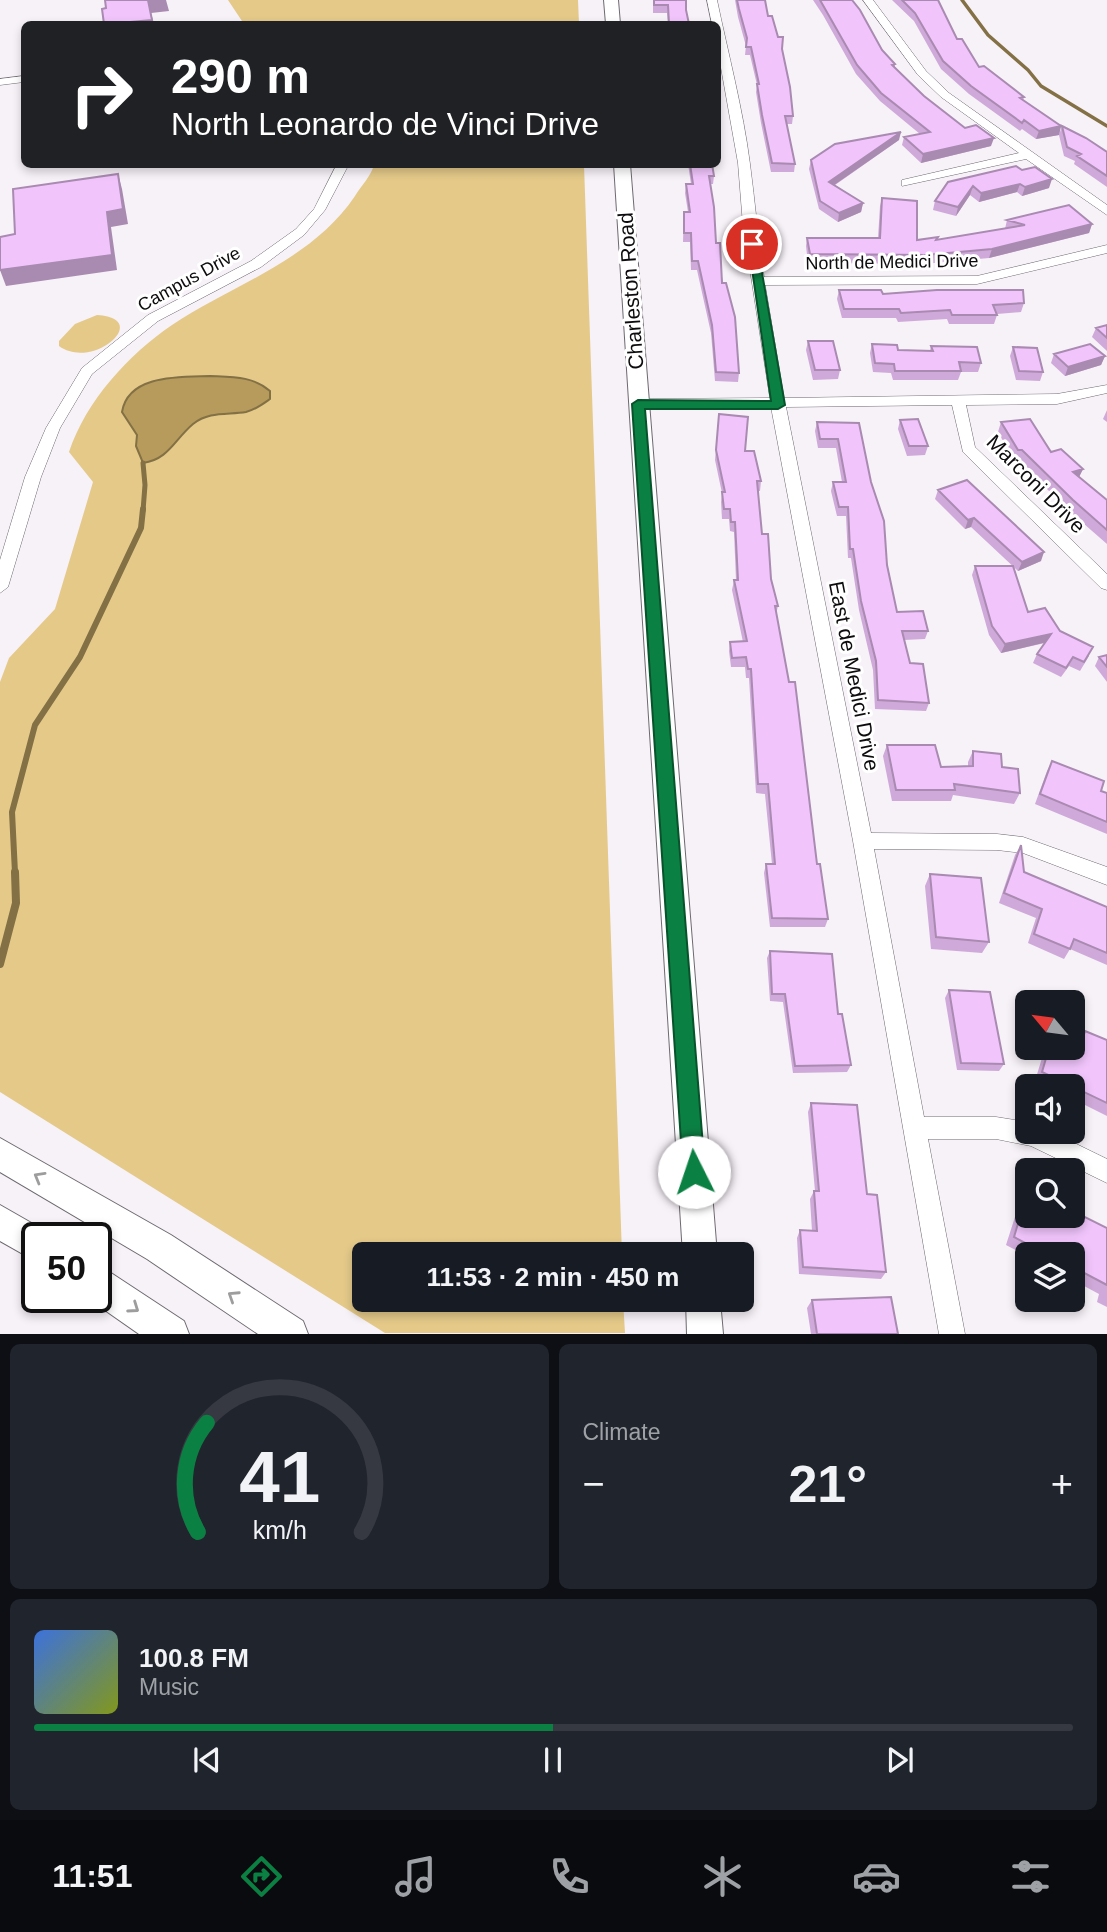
<!DOCTYPE html>
<html lang="en">
<head>
<meta charset="utf-8">
<style>
	:root { --surface:#171b24; --page:#20242c; --text:#f1f3f6; --muted:#9ea1a6; --line:#363941; --accent:#0b8043 }
	body { margin:0; font-family:Helvetica,sans-serif; background:var(--page); color:var(--text); height:100vh; display:flex; flex-direction:column; font-size:26px; white-space:nowrap }
	* { box-sizing:border-box; margin:0 }
	p { font-size:23px; color:var(--muted) }
	.icon { flex:none; width:38px; height:38px; fill:none; stroke:currentColor; stroke-width:2; stroke-linecap:round; stroke-linejoin:round }
	.map { position:relative; height:1334px; overflow:hidden }
	.drawer { display:flex; flex-direction:column; gap:10px; padding:10px; background:#0d0f14; flex:1 }
	.drawer>* { flex:none }
	.banner { position:absolute; left:21px; top:21px; width:700px; height:147px; border-radius:10px; box-shadow:0 4px 10px #0003; background:#202124; color:#fff; overflow:hidden }
	.needle { width:46px; rotate:299deg }
	.fabs { position:absolute; left:1015px; top:990px; display:grid; gap:14px }
	.fabs a { display:grid; place-items:center; width:70px; height:70px; border-radius:10px; background:var(--surface); box-shadow:0 4px 10px #0003; font-size:35px }
	.speed { position:absolute; left:21px; top:1222px; display:flex; gap:14px; font-size:35px; font-weight:700; text-align:center }
	.speed>* { display:grid; place-content:center; width:91px; height:91px; border-radius:50%; background:var(--surface); box-shadow:0 4px 10px #0003; line-height:1 }
	.speed .limit { border:4px solid #111; border-radius:10px; background:#fff; color:#111 }
	.pin { position:absolute; display:grid; place-items:center; width:60px; height:60px; color:#fff; margin:-30px; border:4px solid #fff; border-radius:50%; box-shadow:0 2px 7px #0007 }
	.me { position:absolute; width:77px; margin:-38px; rotate:356deg; stroke-linejoin:round; filter:drop-shadow(0 0 5px #0008) }
	.turn { display:flex; align-items:center; gap:24px; height:147px; padding:0 35px; font-size:32px }
	.turn .icon { width:91px; height:91px; stroke-width:2.5 }
	.turn b { display:block; font-size:49px; line-height:60px }
	.big { font-size:52px; font-weight:700; line-height:1.1 }
	.drawer .card { flex:1; display:flex; flex-direction:column; justify-content:center; gap:10px; min-width:0; padding:0 24px; border-radius:10px; background:var(--page) }
	.drawer .dial { align-items:center; gap:0 }
	.dial svg { height:182px; overflow:visible; fill:none; stroke:var(--line); stroke-width:7; stroke-linecap:round; text-anchor:middle }
	.dial text { fill:var(--text); stroke:none }
	.song { display:flex; align-items:center; gap:21px }
	.cover { width:84px; height:84px; border-radius:10px; background:linear-gradient(135deg,hsl(220 70% 55%),hsl(70 70% 35%)) }
	.played { height:7px; border-radius:4px; background:linear-gradient(90deg,var(--accent) 50%,var(--line) 50%) }
	.keys { display:flex; justify-content:space-around; direction:ltr }
	.heat { display:flex; justify-content:space-between; align-items:center; font-size:38px; direction:ltr }
	.drawer .tiles { flex:1; display:grid; gap:10px; grid-template-columns:1fr 1fr }
	.card:last-child { grid-column:span 2 }
	.trip { position:absolute; left:352px; top:1242px; width:402px; height:70px; border-radius:10px; background:var(--surface); box-shadow:0 4px 10px #0003; font-weight:700; line-height:70px; text-align:center }
	.tab-bar { display:flex; height:112px; justify-content:space-around; align-items:center; background:#090b0e; color:var(--muted) }
	.tab-bar .icon { width:49px; height:49px }
	.tab-bar .active { color:var(--accent) }
	.tab-bar b { font-size:32px; color:var(--text) }
	.map>svg:first-child { display:block }
</style>
</head>
<body>
<div class="map">
<svg width="1107" height="1334" viewBox="0 0 1107 1334">
	<rect width="100%" height="100%" fill="#f7f1f8"/>
	<!-- green -->
	<path fill="#e4c989" d="M228,0H578L579,24H244Z
		M374,165H584L622,1255H364V1300H623L625,1333H385L0,1092V682L9,658L55,609L93,482L69,452C86,401 128,355 172,325C234,284 311,261 355,196C361,186 371,176 374,165Z
		M97,315C153,318 93,371 59,346V341L75,324Z"/>
	<!-- water -->
	<path fill="#b69b5c" stroke="#837044" stroke-width="2" d="M210,376C232,377 253,376 270,391V399C263,404 255,410 246,412C228,415 209,411 193,424C174,440 169,459 143,463L136,446L137,435L122,412C128,374 181,377 210,376Z"/>
	<g fill="none" stroke-linecap="round" stroke-linejoin="round">
		<!-- stream-far3 -->
		<path stroke="#837044" stroke-width="3.5" d="M962,0L988,35L1028,70L1041,86L1107,126"/>
		<!-- stream-far2 -->
		<path stroke="#837044" stroke-width="5" d="M143,511L145,485L143,463"/>
		<!-- stream-far1 -->
		<path stroke="#837044" stroke-width="6" d="M15,873L12,812L35,725L80,657L141,528L143,509"/>
		<!-- stream -->
		<path stroke="#837044" stroke-width="8" d="M0,964L16,903L15,872"/>
		<defs>
			<path id="street" d="M707,0H717C728,53 743,109 750,164C755,202 758,239 764,277L977,276L1107,245V253L977,284L765,285L784,398L1057,394L1107,385V393L1057,404L966,405L975,447L1107,574V590L1101,588L963,452L952,405L786,407L871,833L997,834L1023,837L1107,867V885L1023,853L997,850L874,849L924,1117H996L1027,1122V1132H1052L1107,1159V1183L1031,1146L996,1139H928L965,1334H939L853,841L771,407L638,409L631,404L638,399L770,398L743,225L738,163L718,51V24H712Z
				M863,0H873L926,71L949,93L1107,205V215L1026,159L902,186V180L1019,153L941,97L918,75Z
				M24,76V82L0,85V79Z
				M337,164H349L325,210L304,235L261,267L158,321L92,374L60,428L41,477L8,587L0,593V560L25,477L46,428L82,368L148,315L251,261L296,229L314,209Z"/>
			<path id="secondary" d="M604,0H618L620,24H606Z
				M614,164H630L717,1255H683Z
				M0,1138L171,1235L303,1321L308,1334H258L147,1259L0,1172Z
				M0,1205L49,1233L51,1237H37V1262L0,1241Z
				M96,1266L108,1271L184,1321L189,1334H139L86,1297H96Z
				M686,1300H720L723,1334H687Z"/>
		</defs>
		<!-- street casing -->
		<use href="#street" stroke="#6e6970" stroke-width="1"/>
		<!-- secondary casing -->
		<use href="#secondary" stroke="#6e6970" stroke-width="2"/>
		<!-- street -->
		<use href="#street" fill="#fff" fill-rule="evenodd"/>
		<!-- secondary -->
		<use href="#secondary" fill="#fff" fill-rule="evenodd"/>
	</g>
	<!-- wall -->
	<path fill="#cfa9d9" d="M653,0L686,10L689,24H668L667,13H653Z
		M735,0H765L768,16L782,49L793,116L792,124H787L795,164L794,172H771L761,123L756,92L757,85L750,55H745L746,46L738,17Z
		M813,0H852L882,50L895,64V67L924,96L965,128L991,146L921,163L902,145L904,137L920,134L880,101L856,74L823,15Z
		M892,0H938L957,39L979,67L1024,97L1023,100L1061,126L1059,135L1036,139L1022,129L1020,131L969,94L941,69L914,21Z
		M1062,126L1107,152V187L1074,164L1075,161L1064,156L1059,135Z
		M899,140L835,185L863,203L861,212L838,222L819,209L809,169L811,160Z
		M688,164H712L714,176L713,184H710L716,243L739,373L738,382L715,381L711,333L697,270H691L690,242H683L684,212H688L685,193L686,184H691Z
		M1016,166L1049,188L1022,196L1017,192L979,202L970,195L956,216L933,210L935,201Z
		M882,198L917,240H938L1005,229L1007,220L1092,224L1089,233L989,258L924,264L808,263L806,246L807,238H878L880,206Z
		M839,290L883,294L1024,303L1021,312L997,314V315L994,324H949L947,319L898,322L896,318H842L837,299Z
		M1107,325V351L1092,337L1096,328Z
		M808,341L840,370L838,379L813,380L806,350Z
		M872,344L898,350L930,351L931,346L981,363L978,372H961L958,380H893L891,373L873,372L870,353Z
		M1013,347L1043,372L1040,381L1016,380L1010,356Z
		M1054,354L1105,356L1101,365L1065,376L1051,363Z
		M1107,410V422L1103,419Z
		M719,414L745,451L761,481L760,491H758L762,534L771,579L778,606L776,614L817,864L828,919L825,927H770L764,873L766,864H772L765,794L756,793L749,678H746L745,667H731L729,651L730,642H743L732,590L734,580H736L734,532L730,531L729,519H722L721,502L722,493L715,460Z
		M900,420L928,446L925,455L907,456L898,429Z
		M817,422L859,423L897,612L928,631L925,639L904,640L910,663L929,703L926,711L875,709L873,670L859,610L851,558H848L846,516H837L831,491L833,482H842L836,448H818L815,431Z
		M1001,422L1051,452L1083,469L1079,477L1107,500V544L1068,510L1018,460H1014L998,432Z
		M938,490L1041,561L1018,571L971,527L965,529L935,499Z
		M975,566L1028,612L1060,631L1089,656L1080,671L1069,666L1061,677L1033,663L1037,654L1045,643L1001,653L989,635L972,575Z
		M1107,655V682L1095,666L1099,657Z
		M887,745L941,767L968,766V762L973,751L1002,767L1020,793L1014,804L953,795L951,801H892L883,756Z
		M1052,761L1101,791L1107,793V834L1035,804L1047,771Z
		M1021,845L1024,872L1107,907V965L1070,949L1064,959L1028,943L1036,918L999,903L1015,855Z
		M930,874L989,942L982,953L931,949L925,886Z
		M770,951L838,1014L851,1065L847,1072L793,1073L783,1002L770,1001L767,958Z
		M949,990L1004,1064L999,1071L957,1070L945,998Z
		M1085,1031L1107,1040V1116L1073,1099V1087H1047L1035,1081L1045,1048L1075,1049L1077,1041Z
		M811,1103L867,1194L886,1272L881,1279L799,1274L797,1238L800,1230L812,1231L810,1199L814,1191H815L808,1112Z
		M1027,1190V1216L1107,1228V1307L1097,1302L1099,1294L1073,1280V1255H1027V1256L1006,1245L1021,1198Z
		M812,1300L898,1334H811L807,1308Z"/>
	<!-- shaded-wall -->
	<path fill="#a98ab0" d="M148,0H166L169,11L151,13L154,24H131V22Z
		M1061,126L1059,135L1036,139L1039,131Z
		M901,132L899,140L827,190L829,182Z
		M994,138L991,146L921,163L923,154Z
		M118,174L122,189L128,224L111,227L117,270L6,286L0,270Z
		M1052,179L1049,188L1022,196L1025,187Z
		M1020,184L1017,192L979,202L981,193Z
		M973,186L970,195L956,216L958,207Z
		M863,203L861,212L838,222L839,213Z
		M1092,224L1089,233L989,258L992,249Z
		M1105,356L1101,365L1065,376L1068,367Z
		M1083,469L1078,479L1073,472Z
		M974,518L971,527L965,529L968,520Z
		M1044,552L1041,561L1018,571L1022,562Z
		M1051,634L1047,642L1001,653L1005,644Z"/>
	<!-- building -->
	<path fill="#f1c5fc" stroke="#a98ab0" stroke-width="2" d="M105,0H148L152,20L131,22V24H104L102,9L106,8Z
		M654,0H686V10L689,24H669L668,5H654Z
		M737,0H765L768,16H772L778,37H783L782,49L790,87L793,116H785L795,164L772,163L762,115L757,84H759L751,47H746L747,38L739,9Z
		M820,0H852L860,10L882,50L895,64L892,65L924,96L965,128L976,125L994,138L923,154L904,137L930,132L881,93L857,65Z
		M902,0H938L957,39H962L979,67L984,66L1024,97L1020,98L1061,126L1039,131L1024,120L1022,123L971,86L943,61L915,13Z
		M1062,126L1086,138L1107,152V176L1077,156L1081,154L1067,147Z
		M901,132L829,182L863,203L839,213L820,201L811,160L835,144Z
		M690,164H712L714,176H709L714,207L716,243H720L722,283H726L735,317L739,373L716,372L712,325L698,261H692L691,233H684V212H690L686,184H693Z
		M1016,166L1022,170L1035,167L1052,179L1025,187L1020,184L981,193L973,186L958,207L935,201L948,182Z
		M118,174L123,209L107,212L112,255L0,270V237L15,234L13,189Z
		M882,198L917,201V240L938,237L936,240L1025,225L1007,220L1069,205L1092,224L992,249L926,255L810,254L807,238H880Z
		M839,290H881L883,294L937,290H1023L1024,303L993,305L997,315H952L950,310L901,313L899,309H844Z
		M1107,325V338L1096,328Z
		M808,341H833L840,370H815Z
		M872,344L897,345L898,350L933,351L931,346L977,347L981,363L959,362L961,371H895L894,364L875,363Z
		M1090,344L1105,356L1068,367L1054,354Z
		M1013,347L1037,348L1043,372L1019,371Z
		M719,414L748,417L745,451H754L761,481H757L762,534H768L771,579L778,606H775L789,682H795L817,864H820L828,919L772,918L766,864H775L768,784H758L751,669H748L746,657L732,658L730,642L747,641L734,580H738L735,522H731L730,509H724L722,492H725L716,450Z
		M918,419L928,446H909L900,420Z
		M1030,419L1051,452L1061,449L1083,469L1073,472L1107,500V530L1073,500L1022,450H1018L1001,422Z
		M817,422L859,423L871,482L884,521L887,565L897,612L923,611L928,631H902L910,663L923,664L929,703L878,700L876,661L861,601L853,549H850L848,507H839L833,482H846L838,439H820Z
		M967,480L1044,552L1022,562L974,518L968,520L938,490Z
		M975,566H1013L1028,612L1045,608L1060,631L1093,647L1084,662L1073,657L1066,668L1037,654L1051,634L1005,644L992,626Z
		M1107,655V667L1099,657Z
		M887,745H935L941,767L973,766V751L1001,754L1002,767L1018,769L1020,793L954,784L955,790H896Z
		M1052,761L1104,781L1101,791L1107,793V822L1040,794Z
		M1021,845L1024,872L1107,907V953L1074,939L1070,949L1034,934L1042,909L1004,893Z
		M930,874L981,878L989,942L936,937Z
		M770,951L832,954L838,1014H842L851,1065L795,1066L785,994H772Z
		M949,990L990,992L1004,1064L961,1063Z
		M1085,1031L1107,1040V1103L1042,1072L1049,1048H1073L1079,1051Z
		M811,1103L857,1105L867,1194L877,1195L886,1272L803,1267L800,1230L817,1231L814,1191H819Z
		M1027,1193V1216H1073V1211L1107,1228V1285L1073,1267V1255H1048L1014,1237Z
		M891,1297L898,1334H817L812,1300Z"/>
	<!-- one-way arrows -->
	<defs><path id="oneway-chevron" d="M-2-3.5L2.5 0L-2 3.5" fill="none" stroke-width="1.6" stroke-linecap="round" stroke-linejoin="round" transform="scale(1.75)"/></defs>
	<g stroke="#9e9d9e">
		<use href="#oneway-chevron" transform="translate(39 1177) rotate(-150)"/>
		<use href="#oneway-chevron" transform="translate(233 1296) rotate(-147)"/>
		<use href="#oneway-chevron" transform="translate(134 1308) rotate(35)"/>
	</g>
	<!-- route -->
	<path fill="#0b8043" stroke="#07532c" stroke-width="2" d="M748,241L757,244L785,405L778,409H645L705,1172L701,1180L694,1183L686,1180L683,1172L632,404L638,400L771,401Z"/>
	<g text-anchor="middle" stroke-width="6" stroke-linejoin="round" paint-order="stroke">
		<!-- far-street labels -->
		<g font-size="18" fill="#0d0b0d" stroke="#fff">
			<text transform="translate(892 262) rotate(-1)" y="6">North de Medici Drive</text>
			<text transform="translate(189 279) rotate(-29)" y="6">Campus Drive</text>
		</g>
		<!-- street labels -->
		<g font-size="21" fill="#0d0b0d" stroke="#fff">
			<text transform="translate(631 291) rotate(-94)" y="7">Charleston Road</text>
			<text transform="translate(1036 484) rotate(45)" y="7">Marconi Drive</text>
			<text transform="translate(854 676) rotate(79)" y="7">East de Medici Drive</text>
		</g>
	</g>
</svg>
<div class="fabs">
<a><svg class="needle" viewBox="-14 -14 28 28"><path d="M0-13l5 13h-10z" fill="#e53935"/><path d="M0 13l5-13h-10z" fill="#9ea1a6"/></svg></a>
<a><svg class="icon" aria-label="sound" viewBox="0 0 24 24"><path d="M4 9h4l5-4v14l-5-4H4zM17 9q2 3 0 6"/></svg></a>
<a><svg class="icon" aria-label="search" viewBox="0 0 24 24"><circle cx="10" cy="10" r="6"/><path d="M15 15l6 6"/></svg></a>
<a><svg class="icon" aria-label="layers" viewBox="0 0 24 24"><path d="M12 4l9 5-9 5-9-5zM3 14l9 5 9-5"/></svg></a>
</div>
<div class="speed"><div class="limit">50</div></div>
<div class="pin" style="left:752px;top:244px;background:#d93025"><svg class="icon" aria-label="arrive" viewBox="0 0 24 24"><path d="M6 21V4h12l-3 4 3 4H6"/></svg></div>
<svg class="me" style="left:694px;top:1172px" viewBox="-20 -20 40 40"><circle r="19" fill="#fff"/><path d="M0-13L10 11 0 6-10 11z" fill="#0b8043"/></svg>
<div class="trip">11:53 · 2 min · 450 m</div>
<div class="banner">
<div class="turn"><svg class="icon" aria-label="right" viewBox="0 0 24 24"><path d="M7 20v-9h11M14 6l5 5-5 5"/></svg><div><b>290 m</b>North Leonardo de Vinci Drive</div></div>
</div>
</div>
<section class="drawer">
<div class="tiles">
<div class="card dial"><svg viewBox="0 0 100 80">
<path d="M14 69A42 42 0 1 1 86 69"/>
<path d="M14 69A42 42 0 0 1 18 21" stroke="#0b8043"/>
<text x="50" y="56" font-size="32" font-weight="700">41</text>
<text x="50" y="72" font-size="11">km/h</text>
</svg></div>
<div class="card"><p>Climate</p>
<div class="heat"><a>−</a><b class="big">21°</b><a>+</a></div>
</div>
<div class="card">
<div class="song"><i class="cover"></i><div><b>100.8 FM</b><p>Music</p></div></div>
<div class="played"></div>
<div class="keys"><svg class="icon" aria-label="previous" viewBox="0 0 24 24"><path d="M18 5L8 12l10 7zM5 5v14"/></svg><svg class="icon" aria-label="pause" viewBox="0 0 24 24"><path d="M8 5v14M16 5v14"/></svg><svg class="icon" aria-label="next" viewBox="0 0 24 24"><path d="M6 5l10 7-10 7zM19 5v14"/></svg></div>
</div>
</div>
</section>
<nav class="tab-bar">
<b>11:51</b>
<svg class="icon active" aria-label="directions" viewBox="0 0 24 24"><path d="M12 3l9 9-9 9-9-9zM9 14v-3h6M13 9l2 2-2 2"/></svg>
<svg class="icon" aria-label="music" viewBox="0 0 24 24"><path d="M9 18V5l10-2v13"/><circle cx="6" cy="18" r="3"/><circle cx="16" cy="16" r="3"/></svg>
<svg class="icon" aria-label="phone" viewBox="0 0 24 24"><path d="M5 4h4l2 5-3 2q2 4 5 5l2-3 5 2v4C11 20 4 13 5 4z"/></svg>
<svg class="icon" aria-label="climate" viewBox="0 0 24 24"><path d="M12 3v18M4 7l16 10M4 17L20 7"/></svg>
<svg class="icon" aria-label="car" viewBox="0 0 24 24"><path d="M5 17H2v-5l4-1 3-4h7l3 4 3 1v5h-3M9 17h6M6 11h13"/><circle cx="7" cy="17" r="2"/><circle cx="17" cy="17" r="2"/></svg>
<svg class="icon" aria-label="filters" viewBox="0 0 24 24"><path d="M4 7h16M4 17h16"/><circle cx="9" cy="7" r="2"/><circle cx="15" cy="17" r="2"/></svg>
</nav>
</body>
</html>
